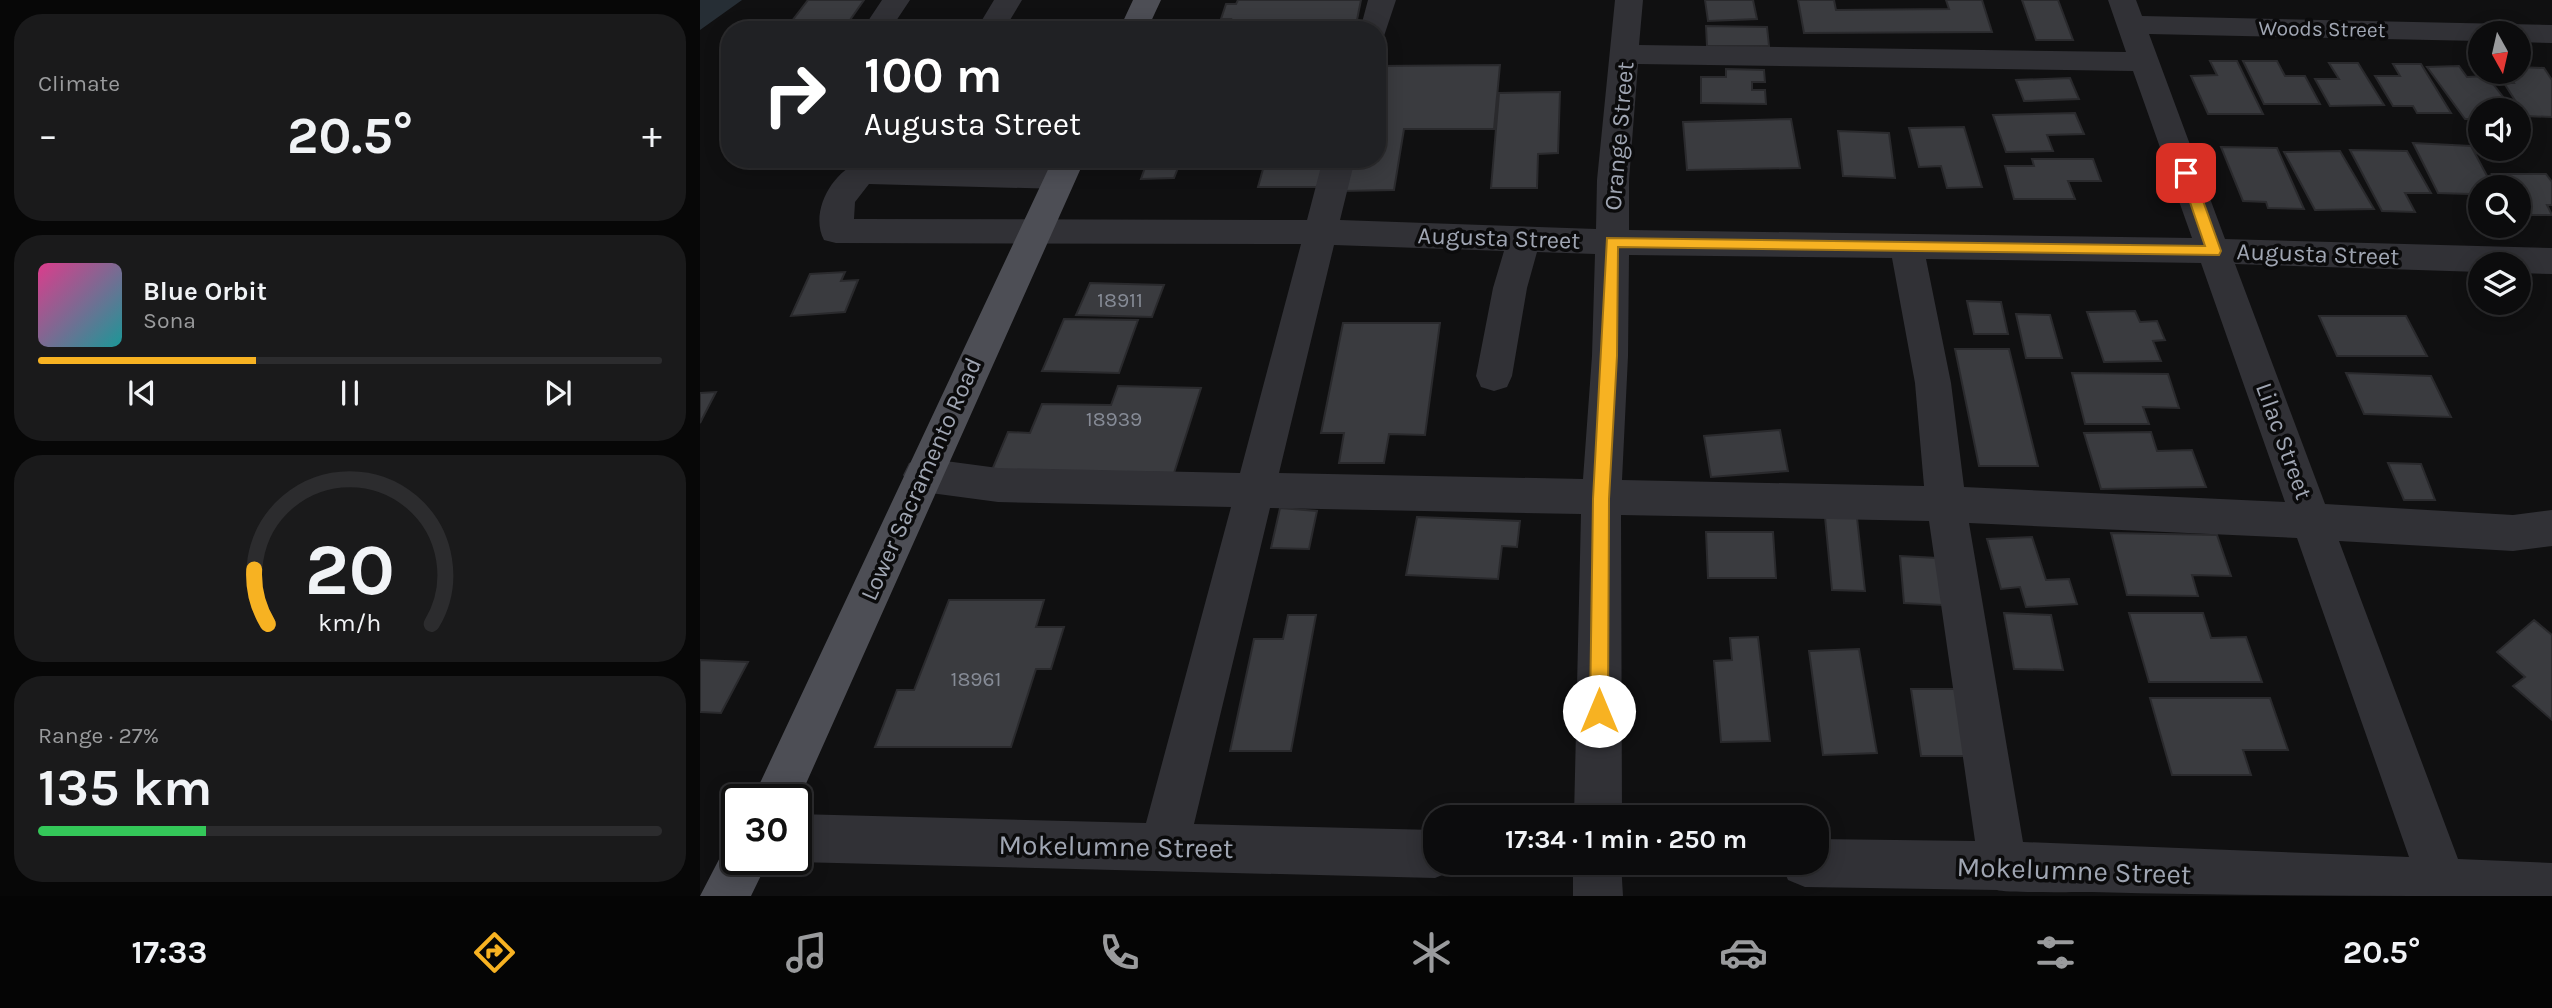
<!DOCTYPE html>
<html lang="en">
<head>
<meta charset="utf-8">
<style>
	:root { --surface:#0c0c0d; --page:#1a1a1b; --text:#f1f3f6; --muted:#9a9b9d; --line:#2c2c2e; --accent:#f7b222 }
	body { margin:0; font-family:Karla,sans-serif; background:var(--page); color:var(--text); height:100vh; display:flex; flex-direction:column; font-size:26px; white-space:nowrap }
	* { box-sizing:border-box; margin:0 }
	p { font-size:23px; color:var(--muted) }
	.icon { flex:none; width:38px; height:38px; fill:none; stroke:currentColor; stroke-width:2; stroke-linecap:round; stroke-linejoin:round }
	.map { position:relative; flex:1; overflow:hidden }
	.panel { display:flex; flex-direction:column; gap:14px; padding:14px; background:#070707; width:700px }
	.panel>* { flex:none }
	.top-card { position:absolute; left:21px; top:21px; width:665px; height:147px; border-radius:28px; box-shadow:0 4px 18px #0003,0 0 0 2px var(--line); background:#202124; color:#fff; overflow:hidden }
	.needle { width:46px; rotate:172deg }
	.buttons { position:absolute; left:1768px; top:21px; display:grid; gap:14px }
	.buttons a { display:grid; place-items:center; width:63px; height:63px; border-radius:50%; background:var(--surface); box-shadow:0 4px 18px #0003,0 0 0 2px var(--line); font-size:35px }
	.speed { position:absolute; left:21px; top:784px; display:flex; gap:14px; font-size:35px; font-weight:700; text-align:center }
	.speed>* { display:grid; place-content:center; width:91px; height:91px; border-radius:50%; background:var(--surface); box-shadow:0 4px 18px #0003,0 0 0 2px var(--line); line-height:1 }
	.speed .limit { border:4px solid #111; border-radius:10px; background:#fff; color:#111 }
	.pin { position:absolute; display:grid; place-items:center; width:60px; height:60px; color:#fff; margin:-30px; border-radius:14px; box-shadow:0 4px 10px #0006 }
	.me { position:absolute; width:77px; margin:-38px; rotate:0deg; stroke-linejoin:round; filter:drop-shadow(0 0 5px #0008) }
	.turn { display:flex; align-items:center; gap:24px; height:147px; padding:0 28px; font-size:32px }
	.turn .icon { width:91px; height:91px; stroke-width:2.5 }
	.turn b { display:block; font-size:49px; line-height:60px }
	.big { font-size:52px; font-weight:700; line-height:1.1 }
	.panel .tile { flex:1; display:flex; flex-direction:column; justify-content:center; gap:10px; min-width:0; padding:0 24px; border-radius:28px; background:var(--page) }
	.panel .dial { align-items:center; gap:0 }
	.dial svg { height:182px; overflow:visible; fill:none; stroke:var(--line); stroke-width:7; stroke-linecap:round; text-anchor:middle }
	.dial text { fill:var(--text); stroke:none }
	.song { display:flex; align-items:center; gap:21px }
	.cover { width:84px; height:84px; border-radius:10px; background:linear-gradient(135deg,hsl(330 70% 55%),hsl(180 70% 35%)) }
	.played { height:7px; border-radius:4px; background:linear-gradient(90deg,var(--accent) 35%,var(--line) 35%) }
	.keys { display:flex; justify-content:space-around; direction:ltr }
	.heat { display:flex; justify-content:space-between; align-items:center; font-size:38px; direction:ltr }
	.charge { height:10px; border-radius:5px; background:linear-gradient(90deg,#34c759 27%,var(--line) 0) }
	.trip { position:absolute; left:723px; top:805px; width:406px; height:70px; border-radius:28px; background:var(--surface); box-shadow:0 4px 18px #0003,0 0 0 2px var(--line); font-weight:700; line-height:70px; text-align:center }
	.menu { display:flex; height:112px; justify-content:space-around; align-items:center; background:#050505; color:var(--muted) }
	.menu .icon { width:49px; height:49px }
	.menu .current { color:var(--accent) }
	.menu b { font-size:32px; color:var(--text) }
	main { display:flex; flex:1; min-height:0 }
	.map>svg:first-child { display:block }
</style>
</head>
<body>
<main>
<section class="panel">
<div class="tile"><p>Climate</p>
<div class="heat"><a>−</a><b class="big">20.5°</b><a>+</a></div>
</div>
<div class="tile">
<div class="song"><i class="cover"></i><div><b>Blue Orbit</b><p>Sona</p></div></div>
<div class="played"></div>
<div class="keys"><svg class="icon" aria-label="previous" viewBox="0 0 24 24"><path d="M18 5L8 12l10 7zM5 5v14"/></svg><svg class="icon" aria-label="pause" viewBox="0 0 24 24"><path d="M8 5v14M16 5v14"/></svg><svg class="icon" aria-label="next" viewBox="0 0 24 24"><path d="M6 5l10 7-10 7zM19 5v14"/></svg></div>
</div>
<div class="tile dial"><svg viewBox="0 0 100 80">
<path d="M14 69A42 42 0 1 1 86 69"/>
<path d="M14 69A42 42 0 0 1 8 45" stroke="#f7b222"/>
<text x="50" y="56" font-size="32" font-weight="700">20</text>
<text x="50" y="72" font-size="11">km/h</text>
</svg></div>
<div class="tile"><p>Range · 27%</p><b class="big">135 km</b><div class="charge"></div></div>
</section>
<div class="map">
<svg width="1852" height="896" viewBox="0 0 1852 896">
	<rect width="100%" height="100%" fill="#101011"/>
	<!-- water -->
	<path fill="#262e35" d="M0,0H42L0,30Z"/>
	<!-- building -->
	<path fill="#3a3b3f" stroke="#2a2a2d" stroke-width="2" d="M108,0H164L143,30H85Z
		M538,0H661L655,30H527L531,19H521L526,4H536Z
		M1005,0H1053L1057,19L1008,21Z
		M1098,0H1134L1136,10L1249,9L1246,0H1282L1292,32L1104,33Z
		M1322,0H1358L1373,40H1336Z
		M1006,26L1067,27L1069,46H1007Z
		M1510,61H1537L1563,114H1508L1491,76L1517,75Z
		M1543,61H1577L1585,76H1605L1620,104H1564Z
		M1629,63H1658L1684,105L1630,106L1615,79H1639Z
		M1693,64H1721L1751,113H1717L1713,106H1693L1675,76H1700Z
		M800,65L794,129H704L694,190L640,191L647,159H677V66Z
		M1759,66L1767,77L1787,76L1813,110H1780V119H1765L1727,67Z
		M1818,67L1844,68L1852,80V117L1825,116L1804,83H1814L1807,72H1818Z
		M1026,69L1064,70L1065,82H1052V90H1065L1066,104L1001,103V77H1026Z
		M1370,78L1379,99L1324,101L1316,80Z
		M860,92L858,153L838,154L837,188H791L799,93Z
		M1375,113L1384,134L1347,135L1353,151L1306,152L1293,115Z
		M1091,119L1100,168L987,170L983,122Z
		M1264,127L1282,187L1247,188L1241,166L1219,167L1209,128Z
		M1138,131L1189,133L1195,178L1143,176Z
		M1713,143L1771,146L1793,187H1780V212L1770,194L1738,193Z
		M1521,147L1577,148L1604,209L1568,208L1566,202L1543,201Z
		M1650,150L1707,151L1731,193H1705L1715,212L1682,211Z
		M1640,151L1674,209L1615,210L1584,152Z
		M448,159H633L627,187H558L563,169L478,168L474,178L441,179Z
		M1332,159H1393L1401,181H1368L1375,199H1314L1305,166H1334Z
		M1792,174H1846L1852,182V205H1847L1852,215H1819L1818,187H1800Z
		M145,272L141,281L158,280L145,312L91,316L110,274Z
		M390,283L464,285L452,317L376,315Z
		M1267,301L1301,302L1308,334H1274Z
		M1435,311L1440,322L1457,321L1465,340L1453,341L1461,361L1404,362L1387,312Z
		M1316,314L1350,315L1362,358H1326Z
		M1619,316H1706L1727,356H1637Z
		M364,319L438,320L419,373L342,371Z
		M643,323H740L725,435L689,434L684,463H639L644,433H621Z
		M1255,349H1309L1338,466H1279Z
		M1372,373L1468,374L1479,408L1443,407L1449,424H1385Z
		M1646,373L1731,376L1751,417L1664,414Z
		M418,386L501,388L474,473L292,470L308,432L330,433L342,404L411,405Z
		M16,392L0,423V393Z
		M1080,430L1088,471L1011,477L1004,436Z
		M1451,432L1457,451L1492,450L1506,487L1401,489L1384,433Z
		M1688,463L1721,464L1735,500H1704Z
		M580,508L617,511L609,549L571,548Z
		M717,517L820,521L817,547L802,546L798,579L706,575Z
		M1125,517L1157,518L1165,591L1132,590Z
		M1006,532H1073L1076,578H1008Z
		M1411,533L1517,535L1531,576L1492,575L1498,596L1427,595Z
		M1332,537L1346,580L1369,579L1377,604L1326,607L1320,587L1301,589L1287,539Z
		M1200,556L1238,558L1243,605L1204,603Z
		M249,600H344L336,627H364L351,669H336L311,747H175L197,690H214Z
		M1304,613L1351,615L1363,670L1314,669Z
		M1429,613H1503L1511,638L1546,637L1562,682H1449Z
		M588,615H616L591,751H530L554,639H583Z
		M1834,620L1852,635V720L1813,686L1825,677L1797,652Z
		M1058,637L1070,741L1021,742L1014,661L1032,660L1030,638Z
		M1159,649L1177,753L1123,755L1109,651Z
		M0,660L48,662L21,713L0,712Z
		M1211,689H1256L1269,756H1221Z
		M1450,698H1570L1588,750H1543L1551,775H1472Z"/>
	<g fill="none" stroke-linecap="round" stroke-linejoin="round">
		<!-- minor -->
		<path fill="#313136" fill-rule="evenodd" d="M182,0H210L190,30H162Z
			M294,0H322L304,30H276Z
			M668,0H696L684,36L677,38V30H660Z
			M915,0H943L939,45L1426,52L1408,0H1436L1442,16L1852,25V43L1818,42V33H1780V41L1449,34L1525,239L1852,248V274L1818,273V264H1780V272L1535,264L1625,504L1813,515L1852,510V546L1813,551L1639,541L1758,859L1852,863V896C1699,896 1545,896 1392,892C1376,892 1305,893 1297,890L1105,887L1088,880L1081,863H1116V839L1275,841L1229,521L921,515L922,817H874L881,514L570,508L494,824L735,830V863H755L752,871L735,878L96,862L90,859H96V814L446,823L531,507L298,502L223,492L209,487L203,475L209,463L223,458L298,468L540,473L601,244L136,243L124,240C109,212 133,170 161,162L360,167L371,170L376,178L371,186L360,189L169,184L155,202L154,219L607,220L623,159H655L640,220L896,229L897,180ZM938,64L1433,71L1492,238L929,230V180ZM634,245L804,251L793,288L776,376L781,387L794,391L807,387L812,376L827,288L837,252L895,254L892,356L883,479L579,473ZM929,255L1192,258L1215,383L1224,486L922,480L928,356ZM1226,259L1501,263L1585,502L1264,487L1251,383ZM1269,523L1597,538L1709,857L1323,842Z
			M873,863H921L923,896H873Z"/>
		<!-- major -->
		<path fill="#4d4e55" fill-rule="evenodd" d="M433,0H461L447,30H419Z
			M353,159H385L96,806V800H52Z
			M37,838V859H69L51,896H0L28,842Z"/>
	</g>
	<!-- route -->
	<path fill="#f7b222" stroke="#a17416" stroke-width="2" d="M1486,168L1493,173L1521,251L1519,255L918,247L917,356L909,499L908,711L905,717L899,720L892,717L890,711L893,499L907,238L1505,246L1480,173Z"/>
	<g text-anchor="middle" stroke-width="7" stroke-linejoin="round" paint-order="stroke">
		<!-- far-street labels -->
		<g font-size="21" fill="#a0a6b3" stroke="#0b0b0c">
			<text transform="translate(1622 29) rotate(1)" y="7">Woods Street</text>
		</g>
		<!-- number labels -->
		<g font-size="21" fill="#868b96">
			<text x="420" y="307">18911</text>
			<text x="414" y="426">18939</text>
			<text x="276" y="686">18961</text>
		</g>
		<!-- street labels -->
		<g font-size="24" fill="#a0a6b3" stroke="#0b0b0c">
			<text transform="translate(919 136) rotate(-85)" y="8">Orange Street</text>
			<text transform="translate(799 238) rotate(2)" y="8">Augusta Street</text>
			<text transform="translate(1618 254) rotate(2)" y="8">Augusta Street</text>
			<text transform="translate(1584 441) rotate(70)" y="8">Lilac Street</text>
			<text transform="translate(221 479) rotate(-66)" y="8">Lower Sacramento Road</text>
		</g>
		<!-- near-street labels -->
		<g font-size="28" fill="#a0a6b3" stroke="#0b0b0c">
			<text transform="translate(416 846) rotate(1)" y="10">Mokelumne Street</text>
			<text transform="translate(1374 870) rotate(2)" y="10">Mokelumne Street</text>
		</g>
	</g>
</svg>
<div class="buttons">
<a><svg class="needle" viewBox="-14 -14 28 28"><path d="M0-13l5 13h-10z" fill="#e53935"/><path d="M0 13l5-13h-10z" fill="#9a9b9d"/></svg></a>
<a><svg class="icon" aria-label="sound" viewBox="0 0 24 24"><path d="M4 9h4l5-4v14l-5-4H4zM17 9q2 3 0 6"/></svg></a>
<a><svg class="icon" aria-label="search" viewBox="0 0 24 24"><circle cx="10" cy="10" r="6"/><path d="M15 15l6 6"/></svg></a>
<a><svg class="icon" aria-label="layers" viewBox="0 0 24 24"><path d="M12 4l9 5-9 5-9-5zM3 14l9 5 9-5"/></svg></a>
</div>
<div class="speed"><div class="limit">30</div></div>
<div class="pin" style="left:1486px;top:173px;background:#d93025"><svg class="icon" aria-label="arrive" viewBox="0 0 24 24"><path d="M6 21V4h12l-3 4 3 4H6"/></svg></div>
<svg class="me" style="left:899px;top:711px" viewBox="-20 -20 40 40"><circle r="19" fill="#fff"/><path d="M0-13L10 11 0 6-10 11z" fill="#f7b222"/></svg>
<div class="trip">17:34 · 1 min · 250 m</div>
<div class="top-card">
<div class="turn"><svg class="icon" aria-label="right" viewBox="0 0 24 24"><path d="M7 20v-9h11M14 6l5 5-5 5"/></svg><div><b>100 m</b>Augusta Street</div></div>
</div>
</div>
</main>
<nav class="menu">
<b>17:33</b>
<svg class="icon current" aria-label="directions" viewBox="0 0 24 24"><path d="M12 3l9 9-9 9-9-9zM9 14v-3h6M13 9l2 2-2 2"/></svg>
<svg class="icon" aria-label="music" viewBox="0 0 24 24"><path d="M9 18V5l10-2v13"/><circle cx="6" cy="18" r="3"/><circle cx="16" cy="16" r="3"/></svg>
<svg class="icon" aria-label="phone" viewBox="0 0 24 24"><path d="M5 4h4l2 5-3 2q2 4 5 5l2-3 5 2v4C11 20 4 13 5 4z"/></svg>
<svg class="icon" aria-label="climate" viewBox="0 0 24 24"><path d="M12 3v18M4 7l16 10M4 17L20 7"/></svg>
<svg class="icon" aria-label="car" viewBox="0 0 24 24"><path d="M5 17H2v-5l4-1 3-4h7l3 4 3 1v5h-3M9 17h6M6 11h13"/><circle cx="7" cy="17" r="2"/><circle cx="17" cy="17" r="2"/></svg>
<svg class="icon" aria-label="filters" viewBox="0 0 24 24"><path d="M4 7h16M4 17h16"/><circle cx="9" cy="7" r="2"/><circle cx="15" cy="17" r="2"/></svg>
<b>20.5°</b>
</nav>
</body>
</html>
